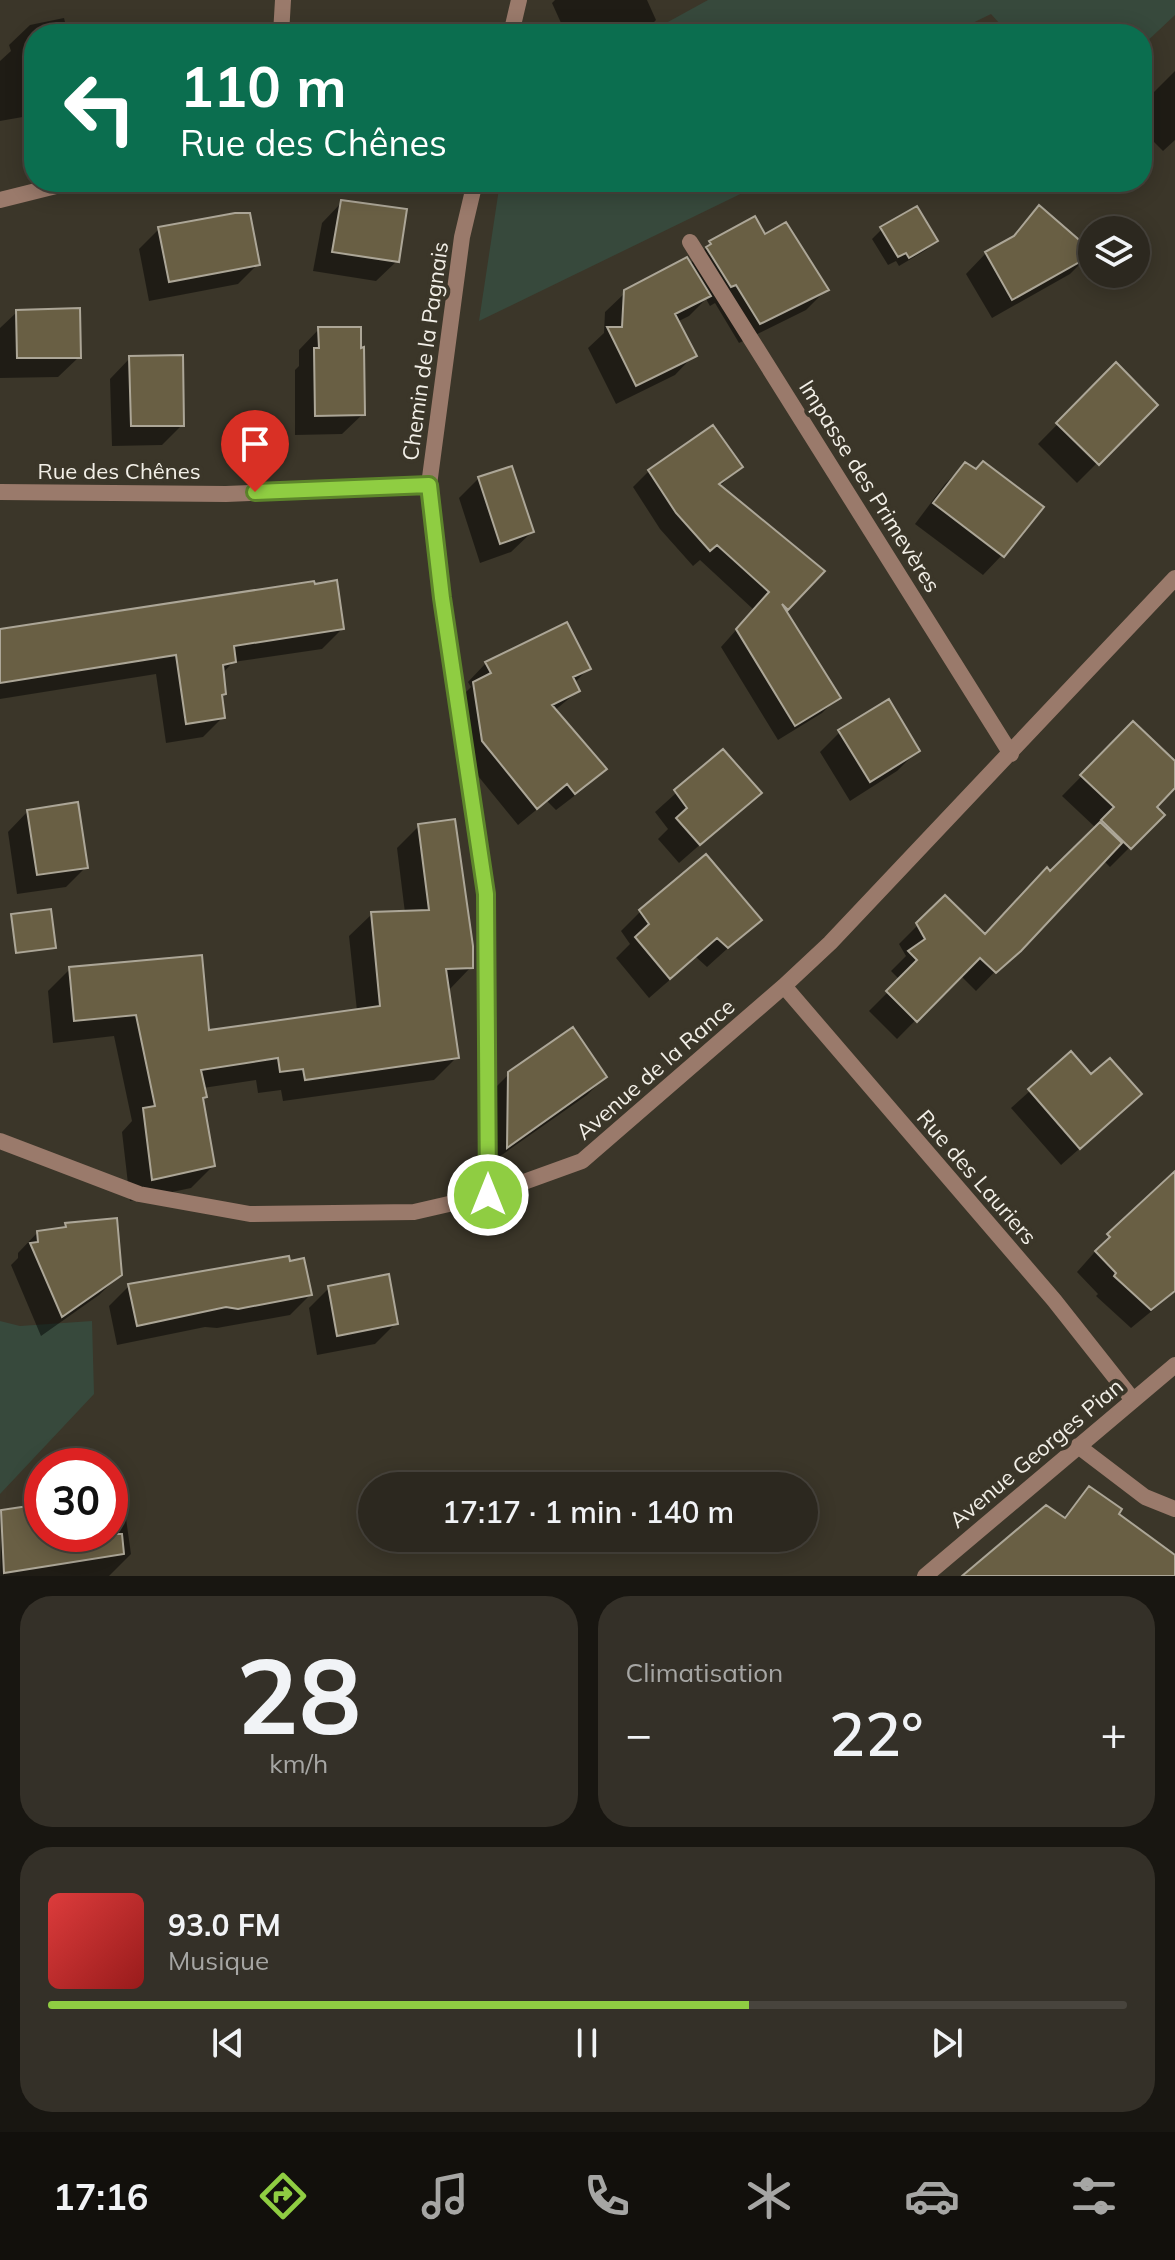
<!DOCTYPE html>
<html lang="fr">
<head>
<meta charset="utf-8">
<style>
	:root { --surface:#2c281f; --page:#343028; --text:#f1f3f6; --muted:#a6a6a4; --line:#48443d; --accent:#8fcd42 }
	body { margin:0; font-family:Mulish,sans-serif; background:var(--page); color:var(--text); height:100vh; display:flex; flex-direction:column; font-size:30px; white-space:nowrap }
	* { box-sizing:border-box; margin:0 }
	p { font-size:26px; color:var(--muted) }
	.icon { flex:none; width:44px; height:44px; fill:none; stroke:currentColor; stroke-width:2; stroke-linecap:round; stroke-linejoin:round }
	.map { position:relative; height:1576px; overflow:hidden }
	.sheet { display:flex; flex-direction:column; gap:20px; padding:20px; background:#181611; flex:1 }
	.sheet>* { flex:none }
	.guide { position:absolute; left:24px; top:24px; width:1128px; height:168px; border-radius:32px; box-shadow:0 4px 20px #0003,0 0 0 2px var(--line); background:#0b6e4f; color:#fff; overflow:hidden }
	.tools { position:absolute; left:1078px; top:216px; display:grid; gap:16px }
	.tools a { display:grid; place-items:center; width:72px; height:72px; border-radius:50%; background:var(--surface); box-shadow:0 4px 20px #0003,0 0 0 2px var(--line); font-size:40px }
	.speed { position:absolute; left:24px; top:1448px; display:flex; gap:16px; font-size:40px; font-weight:700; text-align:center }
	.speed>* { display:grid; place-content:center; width:104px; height:104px; border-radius:50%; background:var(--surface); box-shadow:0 4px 20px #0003,0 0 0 2px var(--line); line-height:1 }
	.speed .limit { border:12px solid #d22; background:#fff; color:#111 }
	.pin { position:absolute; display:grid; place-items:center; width:68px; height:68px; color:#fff; margin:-82px -34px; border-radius:50% 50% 50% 0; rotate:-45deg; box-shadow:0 0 8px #0007 }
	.pin .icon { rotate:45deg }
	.me { position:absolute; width:88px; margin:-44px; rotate:0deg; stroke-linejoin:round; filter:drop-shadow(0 0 6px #0008) }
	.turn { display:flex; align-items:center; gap:28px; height:168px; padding:0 24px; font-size:36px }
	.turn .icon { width:104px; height:104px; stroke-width:2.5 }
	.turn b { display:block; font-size:56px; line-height:68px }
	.big { font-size:60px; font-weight:600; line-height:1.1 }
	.sheet .card { flex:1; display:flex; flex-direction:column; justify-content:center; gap:12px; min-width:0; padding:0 28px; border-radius:32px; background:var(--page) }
	.sheet .dial { align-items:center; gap:0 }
	.dial b { font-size:104px; line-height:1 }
	.song { display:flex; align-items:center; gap:24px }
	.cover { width:96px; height:96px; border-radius:12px; background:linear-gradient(135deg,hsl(0 70% 55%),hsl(0 70% 35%)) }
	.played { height:8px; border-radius:4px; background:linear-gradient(90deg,var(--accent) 65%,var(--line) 65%) }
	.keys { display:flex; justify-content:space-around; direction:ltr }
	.heat { display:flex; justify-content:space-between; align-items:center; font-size:44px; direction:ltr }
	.sheet .tiles { flex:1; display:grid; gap:20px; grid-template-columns:1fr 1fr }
	.card:last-child { grid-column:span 2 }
	.trip { position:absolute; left:358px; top:1472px; width:460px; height:80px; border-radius:40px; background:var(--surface); box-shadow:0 4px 20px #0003,0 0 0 2px var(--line); font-weight:600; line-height:80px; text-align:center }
	.menu { display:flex; height:128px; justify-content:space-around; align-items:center; background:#12100c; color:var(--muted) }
	.menu .icon { width:56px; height:56px }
	.menu .on { color:var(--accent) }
	.menu b { font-size:36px; color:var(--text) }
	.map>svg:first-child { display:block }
</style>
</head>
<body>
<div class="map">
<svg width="1175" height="1576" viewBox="0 0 1175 1576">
	<rect width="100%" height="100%" fill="#3b3629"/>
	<!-- green -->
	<path fill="#37493c" d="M708,0H1175V15L1142,46V34H1009L991,14L950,34H646Z
		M500,182H765L479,321Z
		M0,1321L20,1326L92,1321L94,1394L0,1494Z"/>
	<!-- shadow -->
	<path fill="#0007" d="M555,0H647L656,20L642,34H596L592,25L566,34L552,3Z
		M64,18L68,34H34V115L0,121V61L11,51L9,45L30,25Z
		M356,24L405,25V34H346Z
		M1175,71V140L1163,151L1142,130V104Z
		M342,202L397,261L376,281L313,271L322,223Z
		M1039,208L1090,254L1070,274L992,318L966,274L986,253L1009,241Z
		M159,229L258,264L238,284L149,301L139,249Z
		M882,229L936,240L926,250L899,266L896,261L888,265L872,239Z
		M764,236L826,290L806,310L739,343L715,303L710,306L706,299L689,316L677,322L694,355L675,375L616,404L588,348L604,333L605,312L626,292L689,265L711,243Z
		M17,312L79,357L58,377L0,378V328Z
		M319,329L363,414L342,434L295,435V370L299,366V350Z
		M130,358L182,425L162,445L112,446L110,379Z
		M1116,365L1155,405L1077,483L1038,444Z
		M965,464L1002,555L983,575L915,524L945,484Z
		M740,467L719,487L822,571L784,611L838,697L822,713L778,740L721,647L754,610L700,560L693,566L660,529L633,487L649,471Z
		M479,478L532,532L511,552L480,563L459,498Z
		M342,629L322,649L233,662L222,674L223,717L203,737L166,743L156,674L0,699V631Z
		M486,663L588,669L574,683L578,691L554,711L604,769L586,787L556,810L547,801L518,825L465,760L456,702L471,687L468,682Z
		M1133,724L1175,764V785L1154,807L1162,815L1110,867L1103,860L976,991L960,975L897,1039L869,1011L900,980L891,971L906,956L899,944L945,898L984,936L1050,874L1096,828L1062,796Z
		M840,732L917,751L897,771L850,801L820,752Z
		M723,751L759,793L679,863L658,839L668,829L655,812Z
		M28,811L86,867L66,887L17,894L8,832Z
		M419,826L471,967L449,990L456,1058L434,1080L283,1101L281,1090L258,1093L256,1080L203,1088L201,1100L213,1166L191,1188L130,1201L122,1132L132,1121L114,1036L53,1043L48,991L70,969L207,1032L357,1011L349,936L372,914L405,913L397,848Z
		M641,911L759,920L707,967L696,957L649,998L616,958L630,944L621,931Z
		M1071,1054L1121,1112L1061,1165L1011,1108Z
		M510,1073L605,1077L587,1095L489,1164L491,1092Z
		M1175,1181V1292L1131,1328L1096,1296L1098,1294L1077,1272L1109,1236Z
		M66,1224L120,1275L99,1295L41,1336L11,1265L18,1258V1253L38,1232L61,1230Z
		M129,1286L310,1295L290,1315L217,1328L205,1327L117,1345L109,1306Z
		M329,1288L396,1323L375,1344L317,1355L309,1308Z
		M1089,1489L1116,1514L1175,1556V1576H964L1062,1519Z
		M123,1497L131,1554L109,1576H0L2,1511L42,1507V1534H110V1498Z"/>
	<!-- building -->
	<path fill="#695f44" stroke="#aca697" stroke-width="2" d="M341,200L407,209L399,262L332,252Z
		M1039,205L1085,245L1092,255L1012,300L985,252L1014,236Z
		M917,206L938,241L909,258L906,253L898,257L880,227Z
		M235,213H250L260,265L169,282L158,227Z
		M755,216L765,234L786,222L829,290L760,324L736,285L731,287L706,247L711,244L709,241Z
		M687,257L711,296L675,314L697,356L636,386L607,327H622L624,290Z
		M80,308L81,358H17L16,310Z
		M318,327H361V348L364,347L365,415L315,416L314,348H319Z
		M183,355L184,426H131L129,356Z
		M1116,362L1158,405L1099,465L1056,423Z
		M713,425L743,467L719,484L825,571L788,610L782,604L841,698L795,726L736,629L769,592L717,545L710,551L676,513L648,470Z
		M983,461L1044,507L1004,557L933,503L965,462L976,469Z
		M512,466L534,532L500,544L478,477Z
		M337,580L344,629L234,646L236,662L223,665L226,694L222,695L225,718L186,724L176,655L0,683V629L314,581L315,584Z
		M567,622L591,669L573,677L580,691L552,705L607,769L575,794L567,784L537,809L482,741L473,682L491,673L485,662Z
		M889,699L920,751L870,782L838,730Z
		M1133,721L1175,761V788L1157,807L1165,815L1131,849L1101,820L1114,807L1080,775Z
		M723,749L762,793L700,845L676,818L687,808L674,790Z
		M78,802L88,868L37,875L27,810Z
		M455,819L473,946V968L446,969L459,1058L305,1080L303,1069L280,1072L278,1058L201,1070L207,1097L203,1098L215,1166L152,1180L143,1108L155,1106L136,1015L74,1021L69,967L202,955L209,1030L380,1006L371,912L429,910L418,824Z
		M1100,822L1122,843L1021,951L996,973L980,958L917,1022L886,991L917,960L908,951L925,939L916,923L945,895L985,934L1047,867L1050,871Z
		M706,854L762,920L728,948L717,938L670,979L635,937L649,924L639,910Z
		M51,909L56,948L16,953L11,914Z
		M573,1027L607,1077L507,1148L508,1072Z
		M1071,1051L1091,1074L1110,1058L1142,1094L1080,1149L1028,1089Z
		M1175,1171V1291L1151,1310L1114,1276L1116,1273L1095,1251L1110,1237L1107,1234Z
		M117,1218L122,1275L62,1317L30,1243L38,1242L37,1231L66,1227L65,1223Z
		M289,1256L290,1261L304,1258L312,1295L238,1309L226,1307L137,1326L128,1284Z
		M389,1274L398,1324L337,1336L328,1286Z
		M1089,1486L1122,1509L1119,1514L1175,1555V1576H962L1046,1505L1065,1518Z
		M42,1504V1534H122L124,1554L4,1573L1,1510Z"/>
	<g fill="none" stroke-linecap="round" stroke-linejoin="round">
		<!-- street -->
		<path stroke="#9a7a6b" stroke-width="16" d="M281,34L283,0
			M511,34L519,0
			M475,182L462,237L429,485L442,598L486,894L488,1195
			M0,200L72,182
			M690,242L1011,754
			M0,492L226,494L429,485
			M784,986L1054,1300L1133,1400
			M0,1141L139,1194L250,1214L414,1212L488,1195L582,1161L784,986L830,943L1175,578
			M1078,1446L1145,1497L1175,1509
			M925,1576L1175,1365"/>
	</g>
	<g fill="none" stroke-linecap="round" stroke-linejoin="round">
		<defs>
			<path id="route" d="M255,492L429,485L442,598L486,894L488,1195"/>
		</defs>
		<!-- route casing -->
		<use href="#route" stroke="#5d852b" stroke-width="20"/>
		<!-- route -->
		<use href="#route" stroke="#8fcd42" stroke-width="14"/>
	</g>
	<g text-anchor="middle" stroke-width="8" stroke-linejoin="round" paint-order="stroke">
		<!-- street labels -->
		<g font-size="22" fill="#f2efe7" stroke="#3b3629">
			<text transform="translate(425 351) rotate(-82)" y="8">Chemin de la Pagnais</text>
			<text x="119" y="479">Rue des Chênes</text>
			<text transform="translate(870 486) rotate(58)" y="8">Impasse des Primevères</text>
			<text transform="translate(655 1069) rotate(-41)" y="8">Avenue de la Rance</text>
			<text transform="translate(977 1177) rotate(49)" y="8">Rue des Lauriers</text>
			<text transform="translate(1036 1453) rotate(-40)" y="8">Avenue Georges Pian</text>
		</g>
	</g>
</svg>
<div class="tools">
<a><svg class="icon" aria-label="layers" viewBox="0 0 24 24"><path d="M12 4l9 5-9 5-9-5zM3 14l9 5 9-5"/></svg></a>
</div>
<div class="speed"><div class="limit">30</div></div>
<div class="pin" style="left:255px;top:492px;background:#d93025"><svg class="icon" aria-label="arrive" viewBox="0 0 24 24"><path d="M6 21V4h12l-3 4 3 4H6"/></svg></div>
<svg class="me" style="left:488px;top:1195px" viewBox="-20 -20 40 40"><circle r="17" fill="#8fcd42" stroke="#fff" stroke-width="3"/><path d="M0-11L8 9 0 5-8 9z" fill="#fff"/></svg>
<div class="trip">17:17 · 1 min · 140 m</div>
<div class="guide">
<div class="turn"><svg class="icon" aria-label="left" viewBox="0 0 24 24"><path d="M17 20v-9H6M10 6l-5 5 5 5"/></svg><div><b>110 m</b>Rue des Chênes</div></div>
</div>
</div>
<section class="sheet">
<div class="tiles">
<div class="card dial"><b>28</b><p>km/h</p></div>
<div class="card"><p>Climatisation</p>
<div class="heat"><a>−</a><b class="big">22°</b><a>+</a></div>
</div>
<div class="card">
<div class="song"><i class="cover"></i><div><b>93.0 FM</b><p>Musique</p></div></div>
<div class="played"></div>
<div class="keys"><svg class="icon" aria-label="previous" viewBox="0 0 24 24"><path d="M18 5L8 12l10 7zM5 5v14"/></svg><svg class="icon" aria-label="pause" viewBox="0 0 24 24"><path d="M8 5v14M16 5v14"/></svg><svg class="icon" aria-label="next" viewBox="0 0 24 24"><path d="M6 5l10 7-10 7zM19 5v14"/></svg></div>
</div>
</div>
</section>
<nav class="menu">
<b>17:16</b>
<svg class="icon on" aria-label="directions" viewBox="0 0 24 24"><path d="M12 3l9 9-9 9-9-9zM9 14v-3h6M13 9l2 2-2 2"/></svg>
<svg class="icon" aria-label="music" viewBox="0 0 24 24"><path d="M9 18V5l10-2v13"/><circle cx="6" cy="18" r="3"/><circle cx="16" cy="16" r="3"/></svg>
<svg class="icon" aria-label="phone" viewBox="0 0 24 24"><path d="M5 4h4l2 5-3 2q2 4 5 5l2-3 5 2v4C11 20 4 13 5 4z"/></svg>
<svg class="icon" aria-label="climate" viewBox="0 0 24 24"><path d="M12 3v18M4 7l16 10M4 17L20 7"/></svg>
<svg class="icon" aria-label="car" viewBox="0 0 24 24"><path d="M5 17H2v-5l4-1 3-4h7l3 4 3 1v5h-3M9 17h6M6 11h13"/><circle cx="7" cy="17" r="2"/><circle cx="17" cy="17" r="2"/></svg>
<svg class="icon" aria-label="filters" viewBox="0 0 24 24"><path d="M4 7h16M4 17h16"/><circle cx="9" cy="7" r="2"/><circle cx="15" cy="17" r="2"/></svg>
</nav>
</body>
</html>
